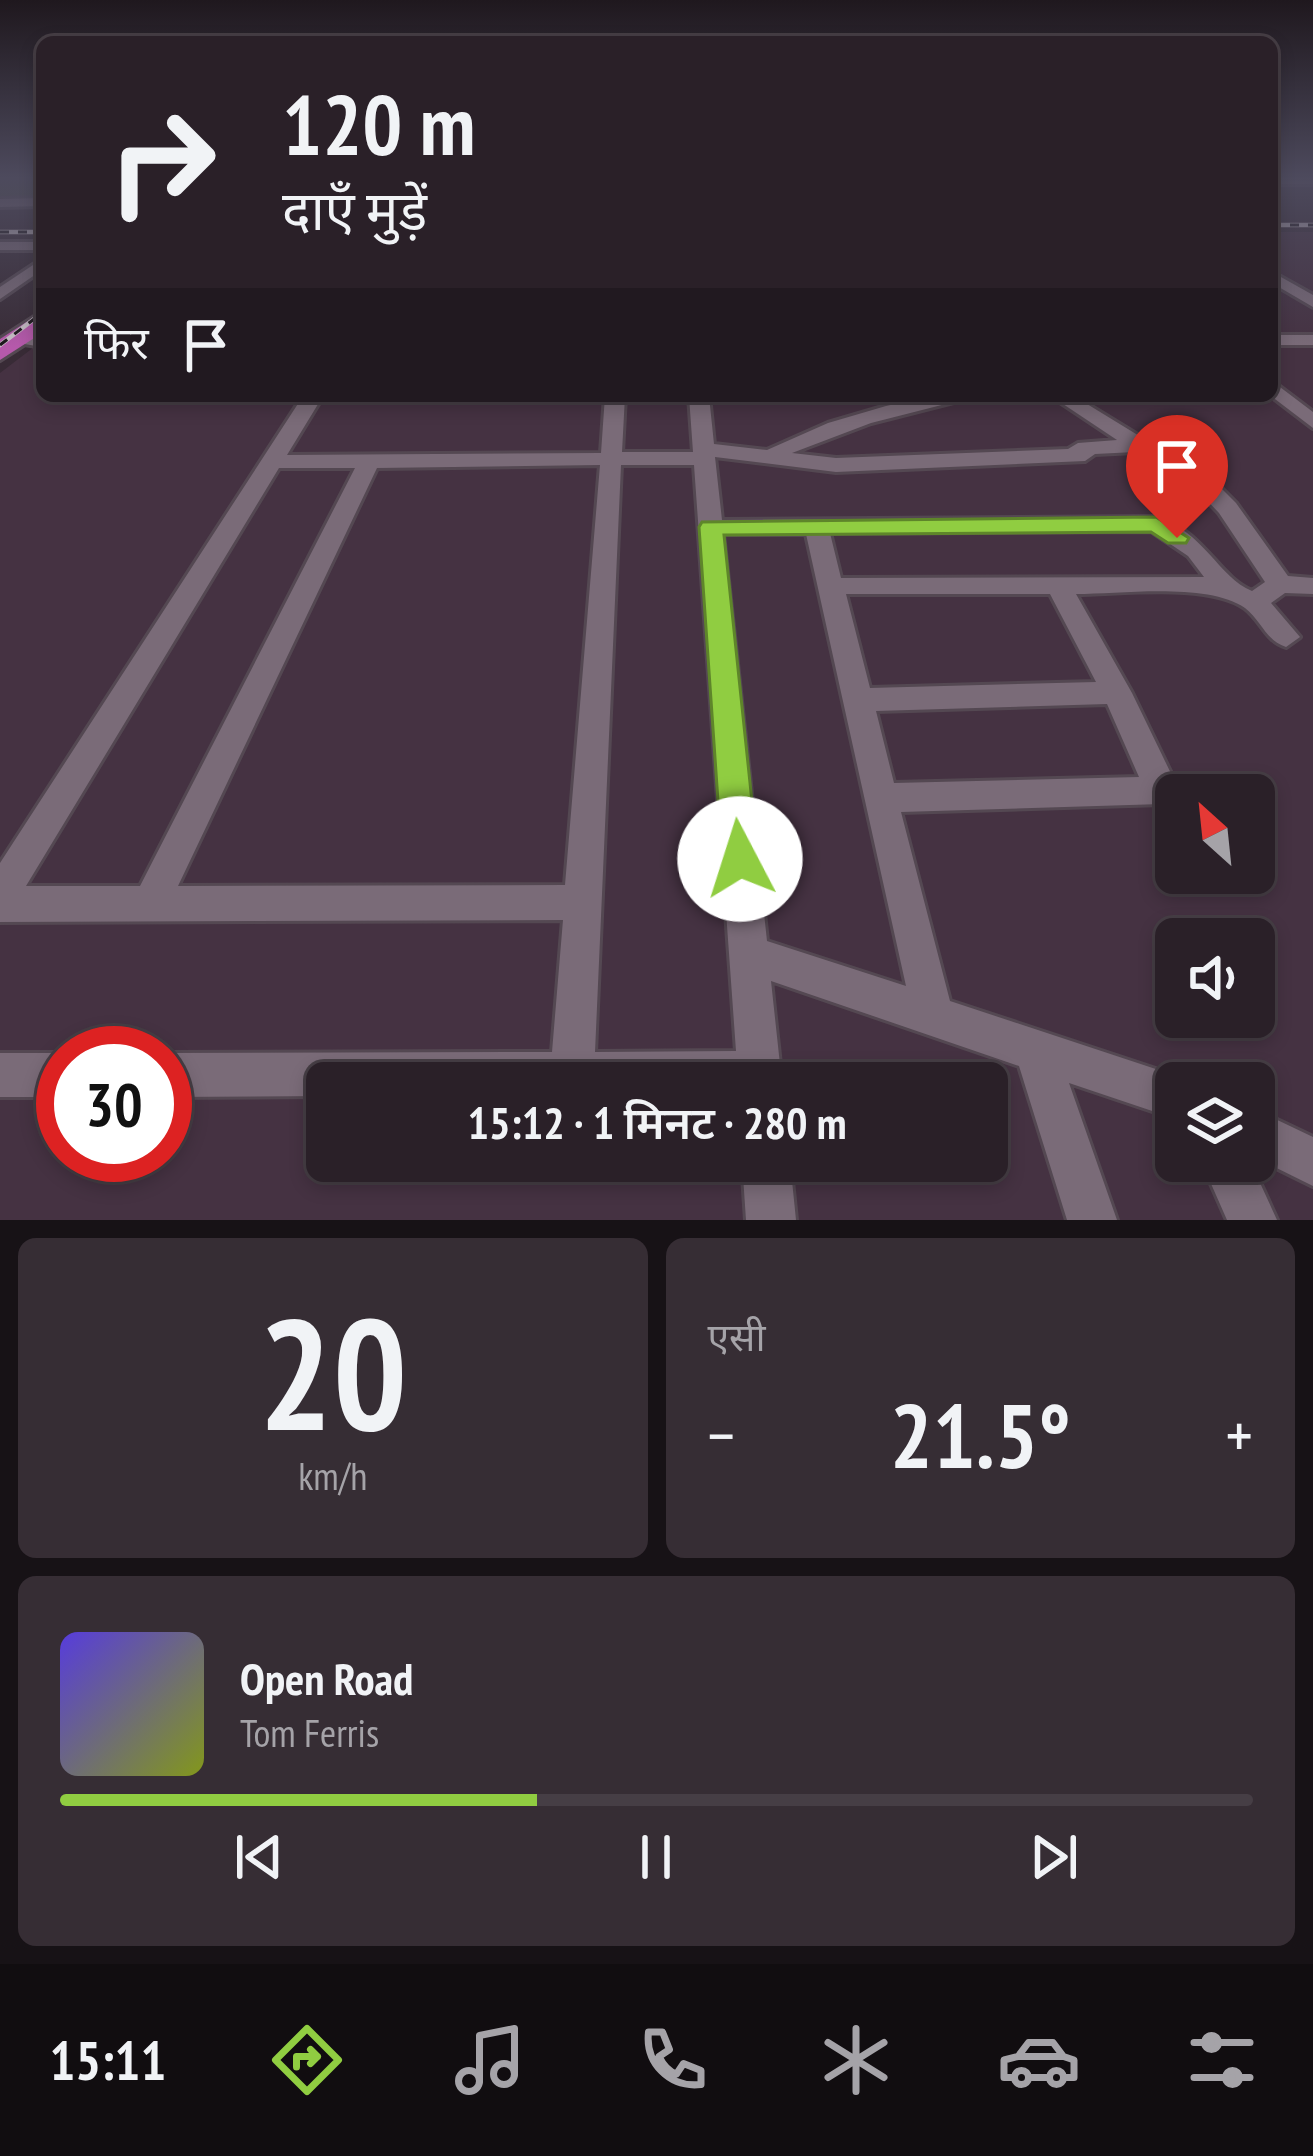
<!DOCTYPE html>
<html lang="hi">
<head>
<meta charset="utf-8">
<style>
	:root { --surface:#2a2028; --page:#362d34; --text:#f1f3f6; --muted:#a5a3a8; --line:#463e45; --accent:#90cd41 }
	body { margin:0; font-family:"PT Sans Narrow","Noto Sans Devanagari",sans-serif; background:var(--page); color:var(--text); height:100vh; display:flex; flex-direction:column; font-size:45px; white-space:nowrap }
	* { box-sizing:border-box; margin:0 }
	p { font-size:39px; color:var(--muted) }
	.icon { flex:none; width:66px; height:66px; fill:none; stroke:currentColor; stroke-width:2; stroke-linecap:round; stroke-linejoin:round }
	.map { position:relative; height:1220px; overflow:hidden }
	.side { display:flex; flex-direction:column; gap:18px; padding:18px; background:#171216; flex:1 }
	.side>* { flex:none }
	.guide { position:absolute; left:36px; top:36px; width:1242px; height:366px; border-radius:18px; box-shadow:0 6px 18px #0003,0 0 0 3px var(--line); background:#2a2028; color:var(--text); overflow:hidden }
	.needle { width:78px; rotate:333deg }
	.buttons { position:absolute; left:1155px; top:774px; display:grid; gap:24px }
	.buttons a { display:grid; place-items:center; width:120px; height:120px; border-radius:18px; background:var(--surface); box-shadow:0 6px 18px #0003,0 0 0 3px var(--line); font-size:60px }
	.speed { position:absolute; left:36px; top:1026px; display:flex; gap:24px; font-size:60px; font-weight:700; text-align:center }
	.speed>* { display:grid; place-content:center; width:156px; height:156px; border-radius:50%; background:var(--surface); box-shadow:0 6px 18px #0003,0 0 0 3px var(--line); line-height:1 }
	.speed .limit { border:18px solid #d22; background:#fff; color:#111 }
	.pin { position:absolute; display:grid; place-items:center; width:102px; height:102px; color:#fff; margin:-123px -51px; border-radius:50% 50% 50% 0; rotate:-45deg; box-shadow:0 0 12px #0007 }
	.pin .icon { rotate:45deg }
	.me { position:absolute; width:132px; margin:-66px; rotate:355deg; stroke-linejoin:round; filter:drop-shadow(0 0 9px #0008) }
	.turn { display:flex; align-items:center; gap:42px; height:252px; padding:0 48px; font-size:54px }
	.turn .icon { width:156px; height:156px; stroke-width:2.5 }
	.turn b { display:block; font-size:84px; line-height:102px }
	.then { display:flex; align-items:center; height:114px; padding:0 48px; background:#0003; gap:24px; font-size:45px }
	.big { font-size:90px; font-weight:600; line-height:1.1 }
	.side .tile { flex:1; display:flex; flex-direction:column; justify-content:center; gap:18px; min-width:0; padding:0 42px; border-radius:18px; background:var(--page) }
	.side .dial { align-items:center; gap:0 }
	.dial b { font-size:156px; line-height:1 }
	.song { display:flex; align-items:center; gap:36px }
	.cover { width:144px; height:144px; border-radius:18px; background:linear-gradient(135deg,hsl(250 70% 55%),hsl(70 70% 35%)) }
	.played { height:12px; border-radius:6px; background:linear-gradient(90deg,var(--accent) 40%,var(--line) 40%) }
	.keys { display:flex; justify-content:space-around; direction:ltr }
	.heat { display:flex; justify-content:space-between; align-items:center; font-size:66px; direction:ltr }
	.side .tiles { flex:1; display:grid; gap:18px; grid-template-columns:1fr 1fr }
	.tile:last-child { grid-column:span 2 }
	.trip { position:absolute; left:306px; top:1062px; width:702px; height:120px; border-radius:18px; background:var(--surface); box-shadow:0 6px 18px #0003,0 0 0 3px var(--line); font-weight:600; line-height:120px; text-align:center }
	.tab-bar { display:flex; height:192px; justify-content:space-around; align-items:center; background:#110d10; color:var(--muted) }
	.tab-bar .icon { width:84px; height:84px }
	.tab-bar .on { color:var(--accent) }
	.tab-bar b { font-size:54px; color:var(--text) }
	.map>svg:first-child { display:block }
</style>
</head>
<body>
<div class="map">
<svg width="1313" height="1220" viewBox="0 0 1313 1220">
	<rect width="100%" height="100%" fill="#382b36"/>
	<!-- built -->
	<path fill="#453242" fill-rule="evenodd" d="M1272,232H1313V1220H0V373L42,341V396H1272ZM1176,795H1254V873H1176ZM1176,939H1254V1017H1176ZM63,1053H165V1155H63ZM327,1083H987V1161H327ZM1176,1083H1254V1161H1176Z"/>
	<!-- building -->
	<path fill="#474f40" d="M0,177H42V201H0Z"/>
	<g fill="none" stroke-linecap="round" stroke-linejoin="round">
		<defs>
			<path id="minor" d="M1272,178H1313V184H1272Z
				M42,198V206L0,207V199Z
				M0,242H42V250H0Z
				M42,259V270L0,299V287Z
				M1272,272L1313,295V307L1272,283Z
				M19,333L42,337V347L13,342L10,338Z
				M1272,335H1313V345H1272Z
				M1272,381L1313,412V428L1271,396Z
				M303,396H323L287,455L601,453L605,396H625L622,452H693L689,396H709L714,444L767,450L828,423L886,406L931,396H977L871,423L792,453L836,458L1068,449L1078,443L1117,440L1051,396H1074L1216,483L1236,503L1288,576L1313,578V594L1285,593L1271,603L1300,637L1286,647C1266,641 1261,620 1245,608C1208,582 1121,594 1076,594L1132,693L1179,790L1174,800L1162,804L901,812L950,1001L1192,1081L1176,1083V1119L1069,1083L1117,1220H1067L1019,1066L771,981L782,1083H327V1096L165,1097V1053L552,1052L563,920L0,922V863ZM1135,452L1200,493L1219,513L1265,582L1252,591C1218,577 1204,531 1156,517L722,520L715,457L836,472L1085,461L1095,454ZM600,465L565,885L178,886L377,468ZM621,465H694L736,1051L595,1052ZM279,468H355L140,886H26ZM1151,531L1188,556L1204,577L841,578L830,533ZM723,534H806L906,986L767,941ZM846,594H1050L1096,682L870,688ZM1107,704L1139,777L894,783L876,711Z
				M0,1053H63V1097H0Z
				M1254,1109L1313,1137V1186L1254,1157Z
				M742,1161H790L796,1220H746Z
				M1201,1161H1250L1277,1220H1227Z"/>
			<path id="highway" d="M42,312V333L0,360V339Z"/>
		</defs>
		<!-- minor casing -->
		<use href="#minor" stroke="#544852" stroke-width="6"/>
		<!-- highway casing -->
		<use href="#highway" stroke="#544852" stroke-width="6"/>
		<!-- minor -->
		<use href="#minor" fill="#7a6b78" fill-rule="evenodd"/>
		<!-- highway -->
		<use href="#highway" fill="#b659ab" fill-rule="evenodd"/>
		<defs>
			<path id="rail" d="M1272,225H1313
				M0,232H42
				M0,345L42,313"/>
		</defs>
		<!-- rail casing -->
		<use href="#rail" stroke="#c9c0c7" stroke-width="4.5"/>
		<!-- rail -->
		<use href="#rail" stroke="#1c161b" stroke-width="3" stroke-dasharray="9" stroke-linecap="butt"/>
	</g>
	<!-- sky -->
	<linearGradient id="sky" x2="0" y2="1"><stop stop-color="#1f181e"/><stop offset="0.51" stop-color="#4d4a5d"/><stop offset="1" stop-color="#4d4a5d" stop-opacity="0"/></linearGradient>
	<rect width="1313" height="348" fill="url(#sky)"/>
	<!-- route -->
	<path fill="#90cd41" stroke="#5e852a" stroke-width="3" d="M1156,517L1189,538L1186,543H1168L1151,532L724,535L758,859L753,870L740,875L727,870L722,859L699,527L702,522Z"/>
</svg>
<div class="buttons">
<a><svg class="needle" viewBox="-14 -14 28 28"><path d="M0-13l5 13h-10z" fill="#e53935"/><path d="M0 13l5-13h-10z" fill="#a5a3a8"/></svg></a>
<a><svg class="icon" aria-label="sound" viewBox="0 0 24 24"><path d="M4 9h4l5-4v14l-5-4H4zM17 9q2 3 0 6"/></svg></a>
<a><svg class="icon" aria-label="layers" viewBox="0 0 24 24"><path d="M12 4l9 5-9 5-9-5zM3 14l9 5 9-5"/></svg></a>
</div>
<div class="speed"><div class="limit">30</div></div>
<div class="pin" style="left:1177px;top:538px;background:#d93025"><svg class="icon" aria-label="arrive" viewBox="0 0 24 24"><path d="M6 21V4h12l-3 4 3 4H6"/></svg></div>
<svg class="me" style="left:740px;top:859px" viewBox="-20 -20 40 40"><circle r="19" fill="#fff"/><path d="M0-13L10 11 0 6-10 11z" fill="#90cd41"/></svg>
<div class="trip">15:12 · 1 मिनट · 280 m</div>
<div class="guide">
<div class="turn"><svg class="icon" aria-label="right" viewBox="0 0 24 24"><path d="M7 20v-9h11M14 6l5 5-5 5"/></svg><div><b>120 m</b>दाएँ मुड़ें</div></div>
<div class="then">फिर<svg class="icon" aria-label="arrive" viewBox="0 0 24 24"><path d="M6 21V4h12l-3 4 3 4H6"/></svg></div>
</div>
</div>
<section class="side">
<div class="tiles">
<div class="tile dial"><b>20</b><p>km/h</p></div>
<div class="tile"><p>एसी</p>
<div class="heat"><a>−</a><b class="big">21.5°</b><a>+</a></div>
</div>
<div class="tile">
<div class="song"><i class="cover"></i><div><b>Open Road</b><p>Tom Ferris</p></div></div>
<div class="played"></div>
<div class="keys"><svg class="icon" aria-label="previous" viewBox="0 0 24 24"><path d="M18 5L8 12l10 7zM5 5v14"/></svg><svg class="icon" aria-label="pause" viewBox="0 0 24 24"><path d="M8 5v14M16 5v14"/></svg><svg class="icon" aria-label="next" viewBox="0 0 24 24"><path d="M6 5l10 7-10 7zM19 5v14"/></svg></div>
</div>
</div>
</section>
<nav class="tab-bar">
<b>15:11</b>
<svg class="icon on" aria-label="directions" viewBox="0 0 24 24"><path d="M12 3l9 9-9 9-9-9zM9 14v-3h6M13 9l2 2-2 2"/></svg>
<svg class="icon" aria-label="music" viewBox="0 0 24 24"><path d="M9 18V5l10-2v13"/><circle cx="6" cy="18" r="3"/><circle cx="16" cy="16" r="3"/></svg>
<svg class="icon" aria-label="phone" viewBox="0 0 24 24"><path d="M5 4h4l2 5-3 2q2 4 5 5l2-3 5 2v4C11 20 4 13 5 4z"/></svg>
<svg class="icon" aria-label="climate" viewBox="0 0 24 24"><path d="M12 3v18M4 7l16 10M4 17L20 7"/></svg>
<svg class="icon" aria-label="car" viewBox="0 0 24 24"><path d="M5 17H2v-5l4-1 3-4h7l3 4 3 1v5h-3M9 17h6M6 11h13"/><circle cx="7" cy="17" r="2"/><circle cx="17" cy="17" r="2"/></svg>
<svg class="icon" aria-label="filters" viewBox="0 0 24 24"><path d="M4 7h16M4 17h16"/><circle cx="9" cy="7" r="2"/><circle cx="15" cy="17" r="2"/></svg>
</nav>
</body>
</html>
